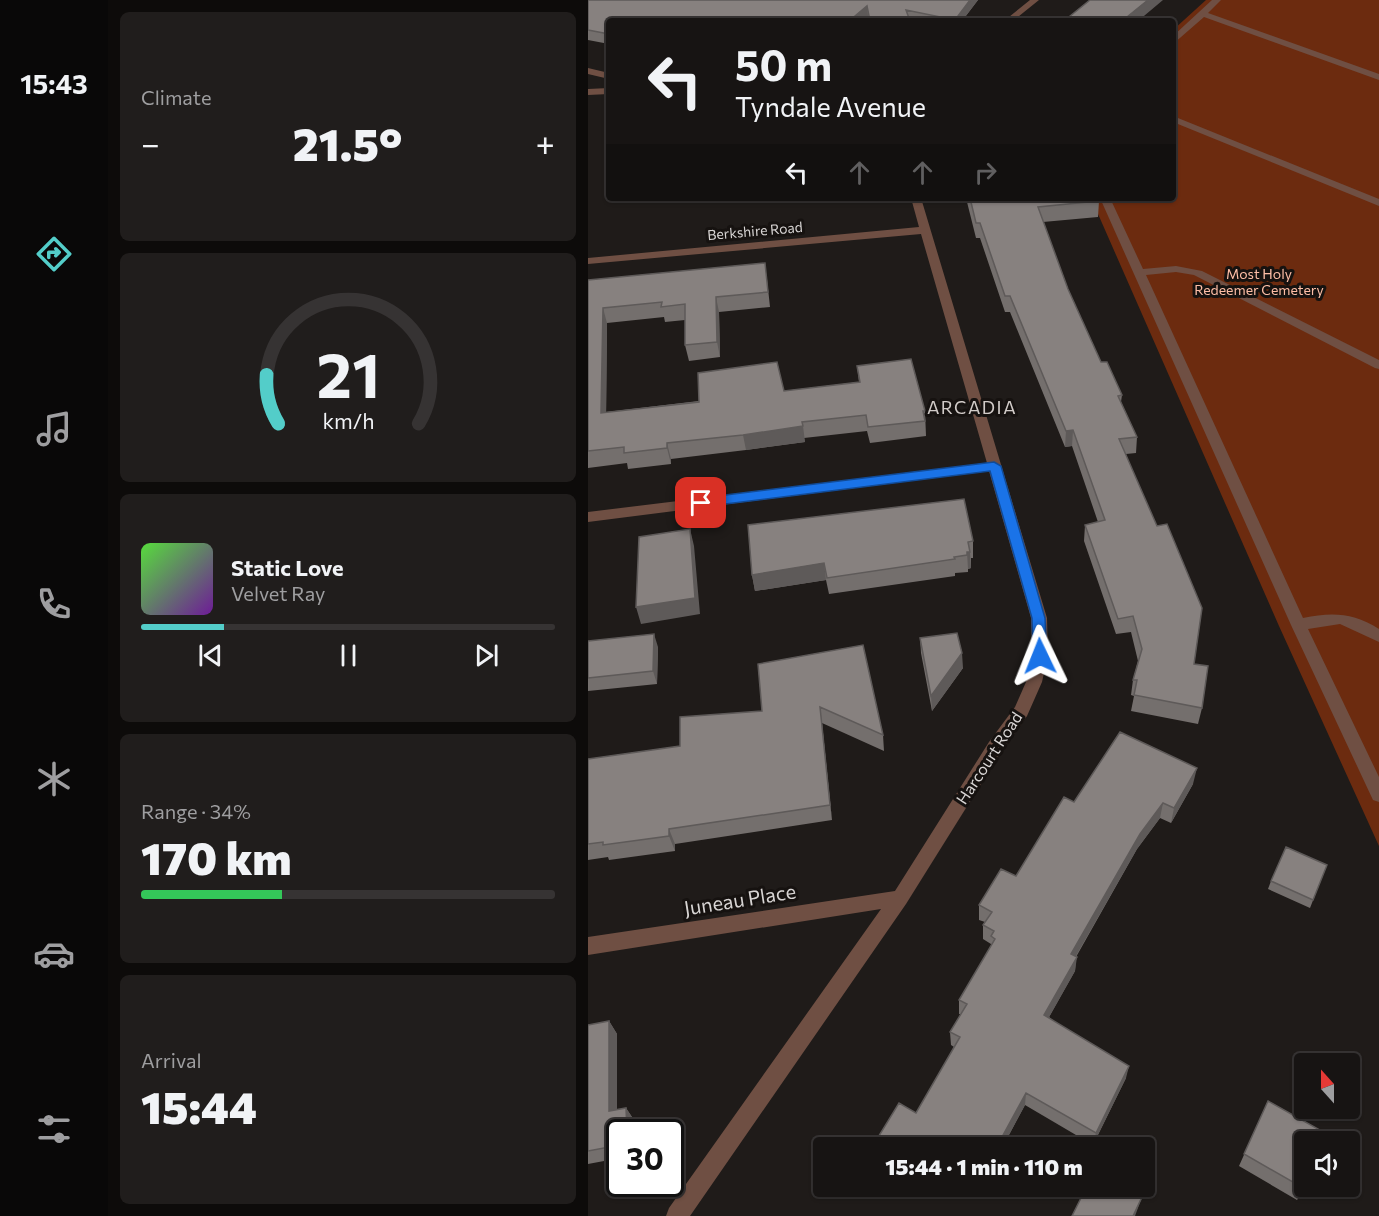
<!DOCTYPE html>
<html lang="en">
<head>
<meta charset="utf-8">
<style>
	:root { --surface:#171413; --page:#201d1c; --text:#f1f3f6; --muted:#9e9ea0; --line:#363333; --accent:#53cdc9 }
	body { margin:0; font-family:Commissioner,sans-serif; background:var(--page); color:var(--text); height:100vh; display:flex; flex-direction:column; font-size:22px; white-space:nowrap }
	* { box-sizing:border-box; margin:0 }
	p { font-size:20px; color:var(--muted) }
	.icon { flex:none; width:33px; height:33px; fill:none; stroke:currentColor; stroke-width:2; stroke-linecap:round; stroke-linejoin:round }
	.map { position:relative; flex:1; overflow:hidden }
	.details { display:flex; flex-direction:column; gap:12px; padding:12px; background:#0d0b0a; width:480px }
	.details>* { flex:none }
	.top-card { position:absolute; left:18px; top:18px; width:570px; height:183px; border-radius:6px; box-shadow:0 2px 4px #0004,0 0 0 2px var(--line); background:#171413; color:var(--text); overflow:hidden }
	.needle { width:39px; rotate:339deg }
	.tools { position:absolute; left:706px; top:1053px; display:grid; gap:12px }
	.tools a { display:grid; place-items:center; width:66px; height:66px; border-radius:6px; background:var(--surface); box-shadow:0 2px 4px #0004,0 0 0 2px var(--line); font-size:30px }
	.speed { position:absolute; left:18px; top:1119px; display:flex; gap:12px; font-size:30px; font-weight:700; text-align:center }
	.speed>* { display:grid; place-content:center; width:78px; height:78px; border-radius:50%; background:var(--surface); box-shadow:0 2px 4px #0004,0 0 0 2px var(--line); line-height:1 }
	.speed .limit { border:3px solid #111; border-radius:9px; background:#fff; color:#111 }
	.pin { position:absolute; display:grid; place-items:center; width:51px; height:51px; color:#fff; margin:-26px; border-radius:12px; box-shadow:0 3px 9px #0006 }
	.me { position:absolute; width:66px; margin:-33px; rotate:358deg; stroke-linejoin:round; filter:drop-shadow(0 0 4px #0008) }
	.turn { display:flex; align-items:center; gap:21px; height:126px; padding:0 30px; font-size:27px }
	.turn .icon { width:78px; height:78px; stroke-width:2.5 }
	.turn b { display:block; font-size:42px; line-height:51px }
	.lanes { display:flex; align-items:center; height:57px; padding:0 30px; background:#0003; justify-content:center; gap:30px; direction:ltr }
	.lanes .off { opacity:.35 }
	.big { font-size:45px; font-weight:800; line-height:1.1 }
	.details .card { flex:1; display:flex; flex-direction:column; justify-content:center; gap:9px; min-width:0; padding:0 21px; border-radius:9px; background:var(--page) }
	.details .dial { align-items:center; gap:0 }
	.dial svg { height:156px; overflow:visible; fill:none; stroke:var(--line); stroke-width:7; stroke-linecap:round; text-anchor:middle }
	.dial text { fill:var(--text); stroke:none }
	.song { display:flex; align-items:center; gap:18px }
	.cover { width:72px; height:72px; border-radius:9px; background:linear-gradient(135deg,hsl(110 70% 55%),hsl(280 70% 35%)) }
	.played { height:6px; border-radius:3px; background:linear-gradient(90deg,var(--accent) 20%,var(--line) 20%) }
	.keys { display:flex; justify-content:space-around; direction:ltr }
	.heat { display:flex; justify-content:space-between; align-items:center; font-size:33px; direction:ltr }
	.charge { height:9px; border-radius:4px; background:linear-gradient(90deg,#34c759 34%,var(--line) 0) }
	.trip { position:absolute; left:225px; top:1137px; width:342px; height:60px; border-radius:6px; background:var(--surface); box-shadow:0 2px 4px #0004,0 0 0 2px var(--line); font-weight:800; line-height:60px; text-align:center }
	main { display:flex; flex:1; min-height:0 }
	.tab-bar { display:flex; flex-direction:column; width:108px; justify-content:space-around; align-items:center; background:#090808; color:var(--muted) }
	.tab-bar .icon { width:42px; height:42px }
	.tab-bar .selected { color:var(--accent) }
	.tab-bar b { font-size:27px; color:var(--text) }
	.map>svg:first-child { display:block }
</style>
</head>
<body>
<main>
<nav class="tab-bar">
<b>15:43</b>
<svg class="icon selected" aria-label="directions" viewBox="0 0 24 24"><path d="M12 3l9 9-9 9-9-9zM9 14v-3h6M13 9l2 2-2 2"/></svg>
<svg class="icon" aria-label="music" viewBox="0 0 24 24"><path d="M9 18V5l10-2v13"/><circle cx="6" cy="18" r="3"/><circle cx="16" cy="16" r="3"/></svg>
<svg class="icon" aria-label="phone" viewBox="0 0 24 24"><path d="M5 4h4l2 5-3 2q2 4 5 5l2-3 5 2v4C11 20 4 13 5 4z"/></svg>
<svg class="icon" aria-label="climate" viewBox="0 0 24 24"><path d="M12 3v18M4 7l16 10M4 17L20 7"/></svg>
<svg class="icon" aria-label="car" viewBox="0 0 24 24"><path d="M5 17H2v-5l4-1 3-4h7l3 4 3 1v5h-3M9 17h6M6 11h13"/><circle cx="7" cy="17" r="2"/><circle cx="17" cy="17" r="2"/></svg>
<svg class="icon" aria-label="filters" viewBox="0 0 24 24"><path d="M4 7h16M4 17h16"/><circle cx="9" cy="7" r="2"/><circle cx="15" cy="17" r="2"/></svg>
</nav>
<section class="details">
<div class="card"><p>Climate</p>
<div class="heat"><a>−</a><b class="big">21.5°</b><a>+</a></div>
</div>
<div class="card dial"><svg viewBox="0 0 100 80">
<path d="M14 69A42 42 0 1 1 86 69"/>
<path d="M14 69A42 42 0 0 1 8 44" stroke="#53cdc9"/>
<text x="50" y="56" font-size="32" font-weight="700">21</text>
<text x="50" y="72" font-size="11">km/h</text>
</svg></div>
<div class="card">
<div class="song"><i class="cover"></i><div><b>Static Love</b><p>Velvet Ray</p></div></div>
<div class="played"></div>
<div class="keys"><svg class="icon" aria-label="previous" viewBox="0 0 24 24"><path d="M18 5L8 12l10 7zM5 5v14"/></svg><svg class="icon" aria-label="pause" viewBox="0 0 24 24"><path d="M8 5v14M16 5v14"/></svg><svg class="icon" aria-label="next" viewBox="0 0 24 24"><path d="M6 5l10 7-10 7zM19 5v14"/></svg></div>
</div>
<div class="card"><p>Range · 34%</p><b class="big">170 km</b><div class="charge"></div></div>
<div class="card"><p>Arrival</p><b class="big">15:44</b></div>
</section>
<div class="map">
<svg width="791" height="1216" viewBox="0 0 791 1216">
	<rect width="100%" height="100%" fill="#1f1b19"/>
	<!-- green -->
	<path fill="#6c2b0f" d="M618,0H791V846L691,626L503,198H585V30Z"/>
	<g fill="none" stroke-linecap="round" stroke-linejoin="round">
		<!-- minor -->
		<path fill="#6f4f43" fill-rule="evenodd" d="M442,0H451L425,21H416Z
			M624,0H633L620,13L791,74V80L616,17L585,44V36Z
			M0,68L21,73V79L0,74Z
			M21,88V94L0,95V89Z
			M585,116L791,199V206L585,122Z
			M323,198H333L459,618L460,655L454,682L439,716L413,752L318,904L102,1216H78L81,1208L293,909L0,955V937L307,891L401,742L427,707L438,682L444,655L443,618L401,471L0,522V512L399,463L333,234L0,264V258L331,227Z
			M512,198H522L555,269L588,266L614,271L791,360V369L787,368L606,275L588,272L558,275L715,618C745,612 765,613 791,629V642L752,624L720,629L791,777V802L785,800L703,625Z"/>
	</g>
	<!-- wall -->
	<path fill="#746f6d" d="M0,0H390L374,21H281L280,16L21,21V44L0,40Z
		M378,198H509L511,201L510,217L455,222L480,289L513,362L534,395L533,402L549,437L548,453L538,454L606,664L614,708L610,724L543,711L546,696L543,695L545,680L550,661L543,632L528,634L496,541L497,525L510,522L484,446L477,447L422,312H417L392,238H388Z
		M179,279L182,307L131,312L132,357L101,361L97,345V320L77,322L76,317L19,323L18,412L271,382L269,366L337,411L338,436L282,443L279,431L216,438L217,442L158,450L83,459V464L40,469L39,463L0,468V280Z
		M385,541V558H383V568L380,569V572L367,573V576L241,594L238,580L167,591L164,575Z
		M332,638L375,668L344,711L333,653Z
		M0,641L70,647L69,684L0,691Z
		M170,664L295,735L296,751L234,723L244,820L87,844V851L21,860L20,857L0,860V759L92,746L174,711Z
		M605,784L583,823L572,818L549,849L488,957L487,971L461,1017L538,1078L505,1145L437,1105L414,1148H291L289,1139L328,1113L366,1047L363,1045L362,1032L373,1014H371V1000L403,946V944L395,939V925L397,922L391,920V905L428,876L486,802Z
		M739,865L722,908L680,889L683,881Z
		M21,1021L29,1034V1110L38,1108L46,1120L32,1132V1158L0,1164V1025Z
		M680,1101L717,1189L709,1200L651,1166Z
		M348,1186H368L363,1196Z"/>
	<!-- shaded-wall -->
	<path fill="#5e5a59" d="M382,0H390L374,21H367V20Z
		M560,0H575L550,21H534Z
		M279,6L280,16L274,21H261Z
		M128,297L131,312L132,357L129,342Z
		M15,308L19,323L18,429L13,413Z
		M215,426L217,442L158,450L155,435Z
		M485,430L484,446L477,447L478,431Z
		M79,443L83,459V464L79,448Z
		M102,529L106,546L112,614L53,624L48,607Z
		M379,552H382L383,568L380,569Z
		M236,563L238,580L167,591L164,575Z
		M66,634L70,647L69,684L65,671Z
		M374,653L375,668L344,711L343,696Z
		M232,707L234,723L244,820L242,805Z
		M609,768L605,784L583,823L586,808Z
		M575,803L572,818L549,849L481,968L483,954L552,834Z
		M81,829L87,844V851L81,836Z
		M489,957L487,971L455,1028L456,1015Z
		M21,1021L29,1034V1123L21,1111Z
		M541,1066L538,1078L505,1145L508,1133Z
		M438,1093L437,1105L414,1148H408Z
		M38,1108L46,1120V1132H39Z
		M362,1186H368L363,1196Z
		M554,1197L547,1216H545Z"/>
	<!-- building -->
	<path fill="#87817f" stroke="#5e5a59" stroke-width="1.5" d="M0,0H382L367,20L318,10L322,21H282L279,6L261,21H21V34L0,30Z
		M502,0H560L534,21H476Z
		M382,198H509L511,201L450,207L480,289L513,362H519L534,395L530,396L549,437L531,439L569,526L579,524L614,608L606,664L620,666L614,708L546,695L549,680H545L554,649L545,616L530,619L497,525L517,520L485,430L478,431L422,296H417L392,223H388Z
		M177,263L180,292L128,297L129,342L97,345V304L73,307L74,302L15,308L13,413L111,402L110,373L189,362L196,391L272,382L269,366L323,359L337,411H335L337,421L280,427L278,415L214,422L215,426L155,435L79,443V448L36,453V447L0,451V280Z
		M376,499L385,541L380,542L382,552H379V555L366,557L367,559L239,578L236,563L164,575L160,525Z
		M102,529L107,598L48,607L51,537Z
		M369,633L374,653L343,696L332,638Z
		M66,634L65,671L0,678V641Z
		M275,645L295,735L232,707L242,805L81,829V836L15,845V842L0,844V759L92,746V717L174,711L170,664Z
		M532,732L609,768L586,808L575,803L552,834L483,954L489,957L456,1015L541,1066L508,1133L438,1093L408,1148H302L289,1139L311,1103L328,1113L372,1037L362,1032L379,1004L371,1000L407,939L403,936L406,931L395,925L404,912L391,905L413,869L428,876L476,797L486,802Z
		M698,847L739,865L725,900L683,881Z
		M21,1021V1111L38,1108L39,1132H32V1145L0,1151V1025Z
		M680,1101L739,1134L736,1142H717L718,1186L717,1189L656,1154Z
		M499,1186H556L552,1196L554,1197L545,1216H484Z"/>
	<!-- route -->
	<path fill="#1a73e8" stroke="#114b97" stroke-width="1.5" d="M406,462L413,466L457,618L459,656L452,661L445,656L444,618L402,471L113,507L107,503L113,498Z"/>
	<g text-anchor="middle" stroke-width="6" stroke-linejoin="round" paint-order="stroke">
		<!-- far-street labels -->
		<g font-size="14" fill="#d8d5d4" stroke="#161210">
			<text transform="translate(167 231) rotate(-5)" y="5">Berkshire Road</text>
		</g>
		<!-- far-park labels -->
		<g font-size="14" fill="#febea6" stroke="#161210">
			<text x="671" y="279">Most Holy<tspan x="671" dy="16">Redeemer Cemetery</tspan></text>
		</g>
		<!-- street labels -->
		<g font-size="16" fill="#d8d5d4" stroke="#161210">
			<text transform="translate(401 758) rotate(-57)" y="6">Harcourt Road</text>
		</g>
		<!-- neighbourhood labels -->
		<g font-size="18" letter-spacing="1.5" fill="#d1cbc8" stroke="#161210">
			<text x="384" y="414">ARCADIA</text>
		</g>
		<!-- near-street labels -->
		<g font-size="20" fill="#d8d5d4" stroke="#161210">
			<text transform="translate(152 900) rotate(-9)" y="7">Juneau Place</text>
		</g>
	</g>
</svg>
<div class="tools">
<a><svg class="needle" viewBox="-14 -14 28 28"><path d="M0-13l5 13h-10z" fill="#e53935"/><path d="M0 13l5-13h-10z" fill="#9e9ea0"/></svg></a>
<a><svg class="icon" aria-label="sound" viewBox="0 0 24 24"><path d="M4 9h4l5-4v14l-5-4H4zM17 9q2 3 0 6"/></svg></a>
</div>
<div class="speed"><div class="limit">30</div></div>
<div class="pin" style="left:113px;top:503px;background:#d93025"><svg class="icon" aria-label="arrive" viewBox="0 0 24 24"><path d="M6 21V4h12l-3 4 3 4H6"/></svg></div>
<svg class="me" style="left:452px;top:656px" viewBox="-20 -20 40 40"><path d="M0-17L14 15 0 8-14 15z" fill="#1a73e8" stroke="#fff" stroke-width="4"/></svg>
<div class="trip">15:44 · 1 min · 110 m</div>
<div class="top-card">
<div class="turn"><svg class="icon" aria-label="left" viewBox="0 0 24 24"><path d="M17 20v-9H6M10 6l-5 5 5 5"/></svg><div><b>50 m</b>Tyndale Avenue</div></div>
<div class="lanes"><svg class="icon" aria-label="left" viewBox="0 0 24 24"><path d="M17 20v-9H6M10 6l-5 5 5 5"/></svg><svg class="icon off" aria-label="ahead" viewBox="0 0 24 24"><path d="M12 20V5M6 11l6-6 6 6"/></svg><svg class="icon off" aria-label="ahead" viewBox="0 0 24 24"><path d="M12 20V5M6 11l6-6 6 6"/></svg><svg class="icon off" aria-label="right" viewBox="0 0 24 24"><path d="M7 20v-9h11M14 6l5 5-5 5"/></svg></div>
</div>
</div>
</main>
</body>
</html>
